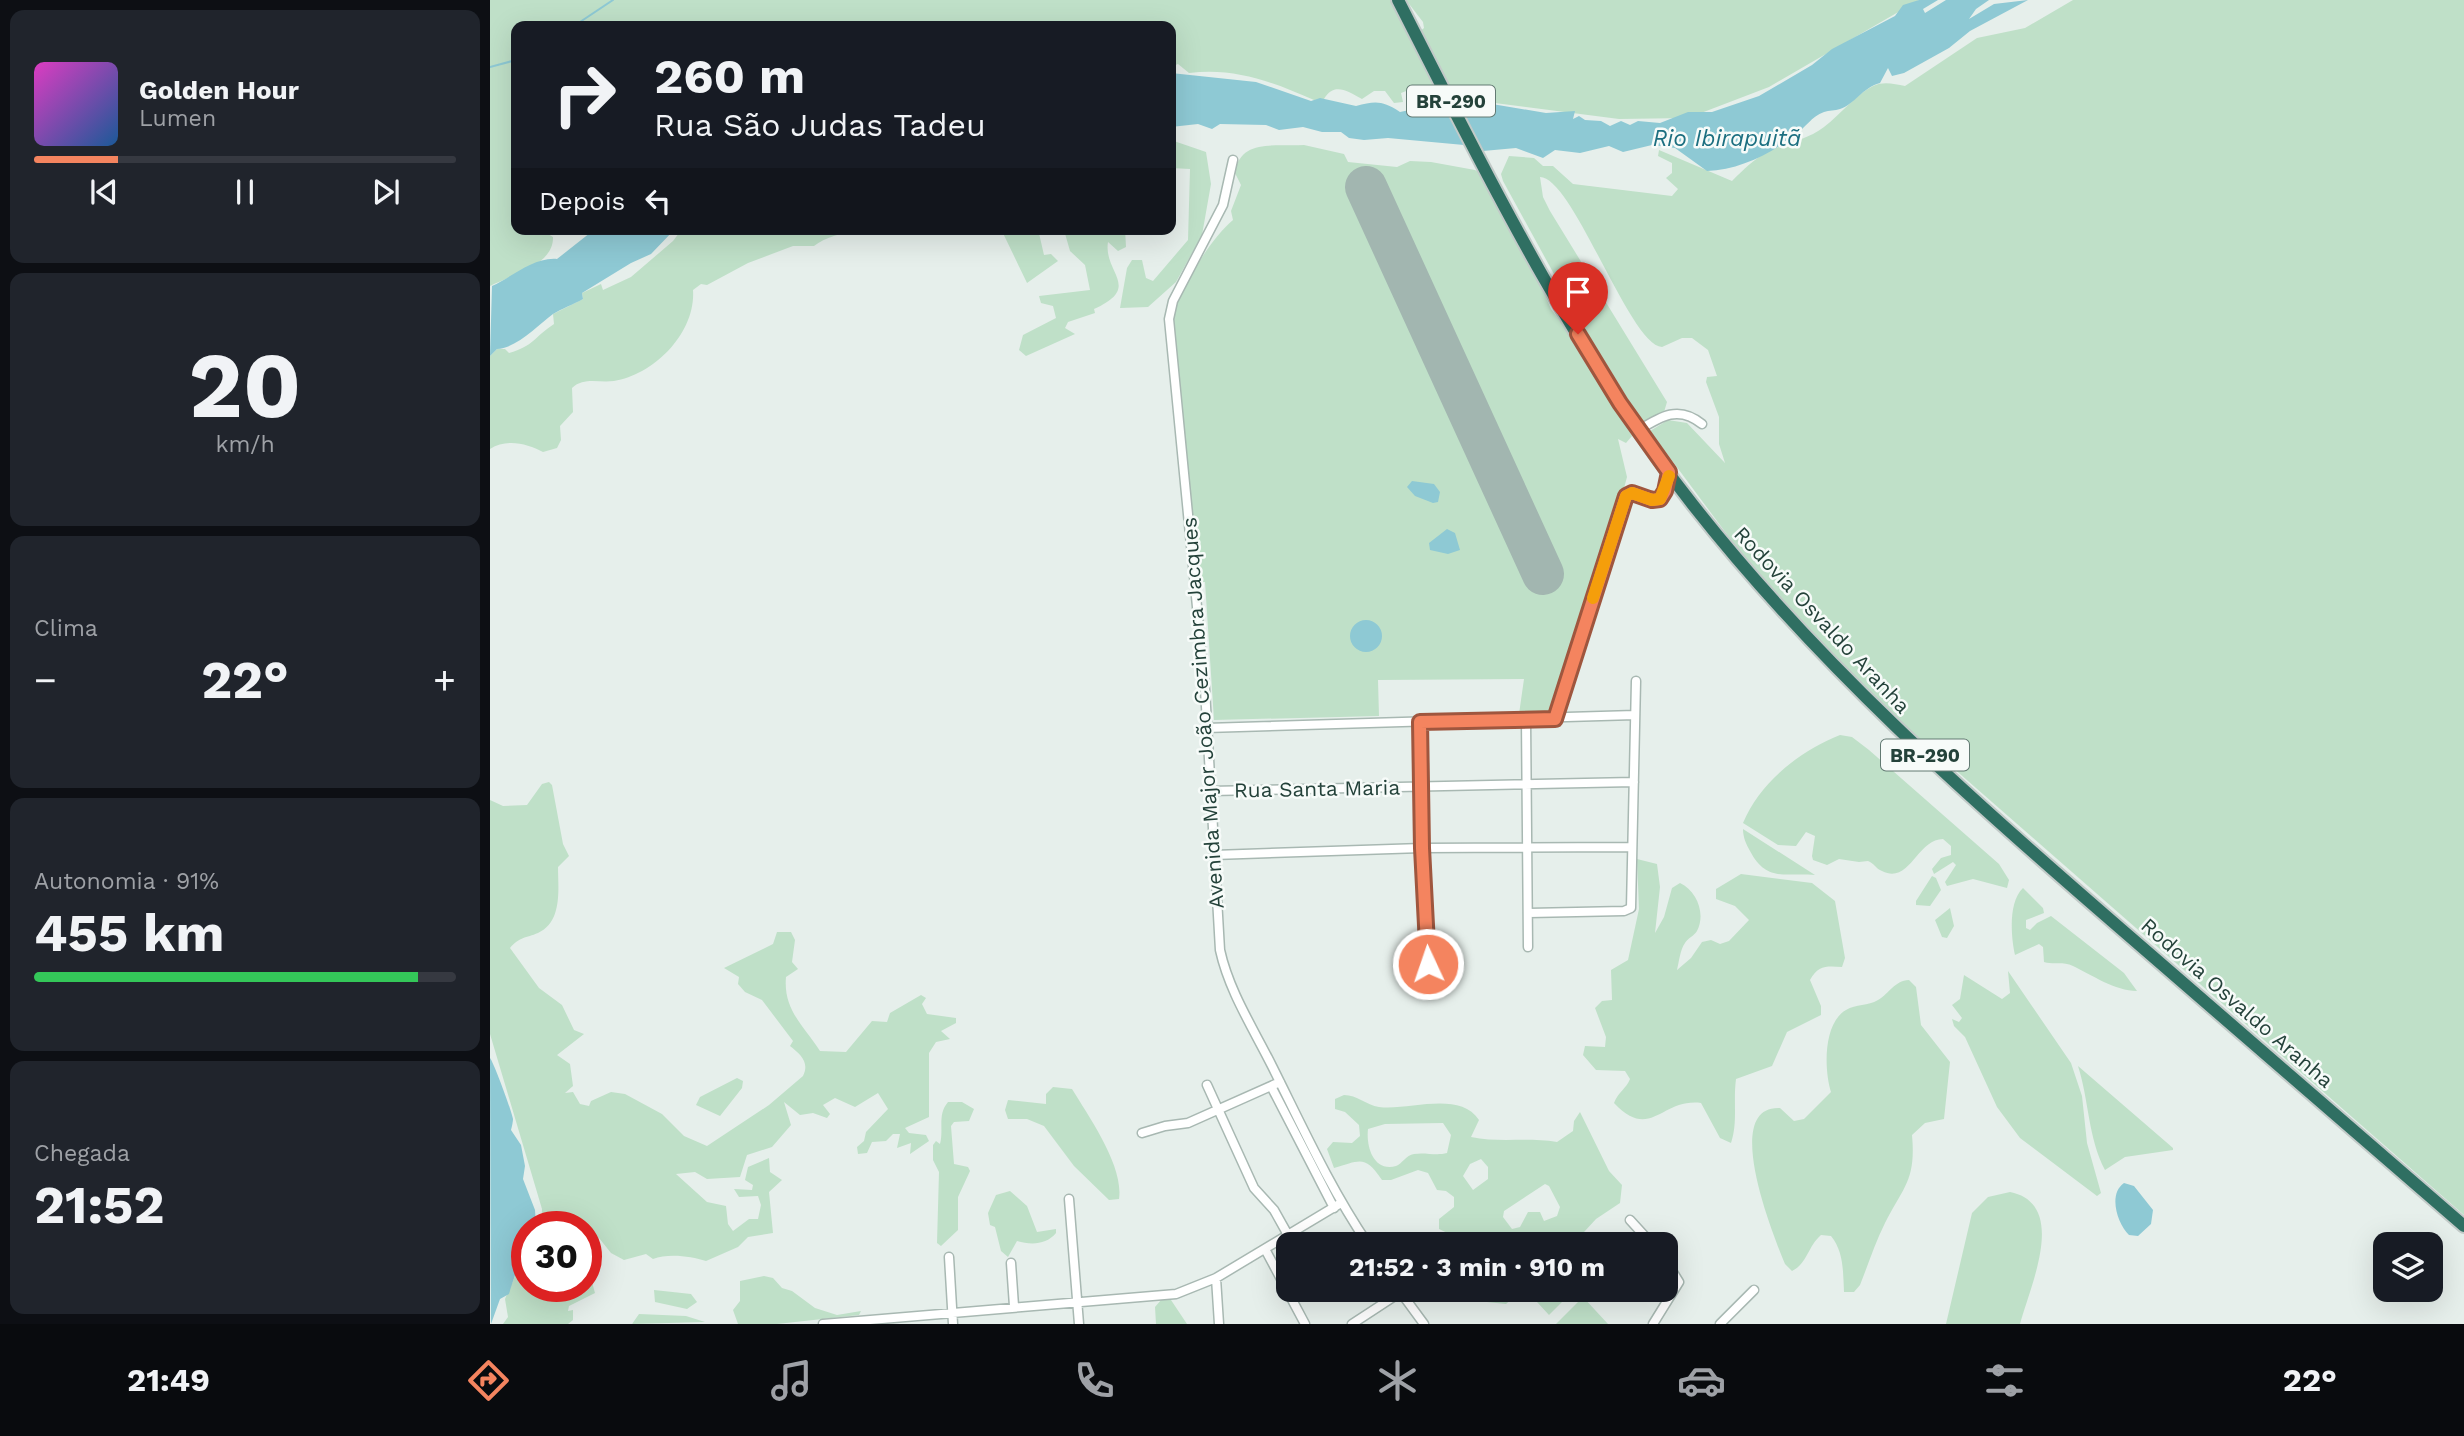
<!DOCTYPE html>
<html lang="pt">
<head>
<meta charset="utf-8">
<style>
	:root { --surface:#171b24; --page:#20242c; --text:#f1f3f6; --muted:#9ea1a6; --line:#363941; --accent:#f4845f }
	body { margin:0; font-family:"Work Sans",sans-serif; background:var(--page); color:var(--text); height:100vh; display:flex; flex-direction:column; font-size:26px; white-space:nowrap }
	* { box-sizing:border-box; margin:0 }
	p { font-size:23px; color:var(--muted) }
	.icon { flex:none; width:38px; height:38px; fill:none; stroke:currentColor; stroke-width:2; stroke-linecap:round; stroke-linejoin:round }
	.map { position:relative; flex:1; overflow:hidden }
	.panel { display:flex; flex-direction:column; gap:10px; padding:10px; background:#0d0f14; width:490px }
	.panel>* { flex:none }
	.banner { position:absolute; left:21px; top:21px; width:665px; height:214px; border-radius:14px; box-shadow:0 7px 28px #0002; background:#171b24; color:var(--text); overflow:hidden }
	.buttons { position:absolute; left:1883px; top:1232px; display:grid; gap:14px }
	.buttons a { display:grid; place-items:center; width:70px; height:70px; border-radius:14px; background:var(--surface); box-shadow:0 7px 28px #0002; font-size:35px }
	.speed { position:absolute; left:21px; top:1211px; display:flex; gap:14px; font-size:35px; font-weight:700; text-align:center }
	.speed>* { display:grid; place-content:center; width:91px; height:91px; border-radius:50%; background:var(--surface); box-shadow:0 7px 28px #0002; line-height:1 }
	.speed .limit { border:10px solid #d22; background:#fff; color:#111 }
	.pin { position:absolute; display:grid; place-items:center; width:60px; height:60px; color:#fff; margin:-72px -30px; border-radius:50% 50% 50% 0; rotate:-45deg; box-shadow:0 0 7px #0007 }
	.pin .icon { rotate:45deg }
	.me { position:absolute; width:77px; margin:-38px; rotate:357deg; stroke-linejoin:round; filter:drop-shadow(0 0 5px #0008) }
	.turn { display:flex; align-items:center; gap:24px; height:147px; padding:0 28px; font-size:32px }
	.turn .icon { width:91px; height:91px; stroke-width:2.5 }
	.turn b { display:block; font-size:49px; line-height:60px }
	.then { display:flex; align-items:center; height:66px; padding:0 28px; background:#0003; gap:14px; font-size:26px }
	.big { font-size:52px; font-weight:700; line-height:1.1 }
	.panel .widget { flex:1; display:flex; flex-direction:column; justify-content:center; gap:10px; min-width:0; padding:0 24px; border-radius:14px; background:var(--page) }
	.panel .dial { align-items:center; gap:0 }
	.dial b { font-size:91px; line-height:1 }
	.song { display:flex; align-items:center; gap:21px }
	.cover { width:84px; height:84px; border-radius:10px; background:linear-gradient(135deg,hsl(310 70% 55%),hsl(210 70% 35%)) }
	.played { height:7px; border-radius:4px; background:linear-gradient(90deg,var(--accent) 20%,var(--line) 20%) }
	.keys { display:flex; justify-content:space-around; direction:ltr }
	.heat { display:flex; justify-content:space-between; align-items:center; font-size:38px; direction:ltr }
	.charge { height:10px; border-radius:5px; background:linear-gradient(90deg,#34c759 91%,var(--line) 0) }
	.trip { position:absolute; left:786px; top:1232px; width:402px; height:70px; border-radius:14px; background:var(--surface); box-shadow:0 7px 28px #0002; font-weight:700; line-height:70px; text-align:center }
	.dock { display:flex; height:112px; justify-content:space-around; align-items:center; background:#090b0e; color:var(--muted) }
	.dock .icon { width:49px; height:49px }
	.dock .on { color:var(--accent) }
	.dock b { font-size:32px; color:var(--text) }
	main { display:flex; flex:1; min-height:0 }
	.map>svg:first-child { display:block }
</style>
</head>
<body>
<main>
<section class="panel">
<div class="widget">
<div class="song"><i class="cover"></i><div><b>Golden Hour</b><p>Lumen</p></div></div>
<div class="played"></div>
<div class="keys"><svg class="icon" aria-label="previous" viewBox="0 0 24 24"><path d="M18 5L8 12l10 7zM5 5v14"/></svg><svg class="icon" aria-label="pause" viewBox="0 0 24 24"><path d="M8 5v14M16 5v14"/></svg><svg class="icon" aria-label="next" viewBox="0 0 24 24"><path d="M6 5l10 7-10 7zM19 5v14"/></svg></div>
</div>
<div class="widget dial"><b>20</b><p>km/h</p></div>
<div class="widget"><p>Clima</p>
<div class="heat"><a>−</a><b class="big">22°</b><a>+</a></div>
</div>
<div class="widget"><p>Autonomia · 91%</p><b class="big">455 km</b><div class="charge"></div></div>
<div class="widget"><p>Chegada</p><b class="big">21:52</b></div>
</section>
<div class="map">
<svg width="1974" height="1324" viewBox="0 0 1974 1324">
	<rect width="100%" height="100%" fill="#e6efeb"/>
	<!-- green -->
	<path fill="#bfe0c8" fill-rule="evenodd" d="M0,0H903L928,33L934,28L933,22L916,0H1429L1279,87L1198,118L1129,119L997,102L986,94L952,97C940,87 925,87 911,93L913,102L904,103L895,91H884L872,99C857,91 844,82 834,99L824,100C783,82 744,67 699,73L688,64L681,67V26H26V229H67L58,234L63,237C64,265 22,275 0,286Z
		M1583,0H1974V1215L1438,746L1428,741L1336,650L1259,564L1160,431L1178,420L1197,423L1235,463L1229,444V417L1216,382L1217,377L1227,376L1218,350L1202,338H1192L1172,347C1140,346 1083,177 1050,177L1053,197L1060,211L1177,402L1174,412L1152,422L1087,316L1013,181L1011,174L1019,156L1044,158L1053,166H1063L1083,184L1182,196L1188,189L1176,178L1182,173V163L1168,156L1169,150L1242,181C1253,170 1265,158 1279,151C1298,142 1317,140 1334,127C1351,114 1364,96 1383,86C1394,81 1404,84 1415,86L1487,38L1535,28Z
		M681,140L716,152L721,184L712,235L686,282L658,307L630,308L637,268L642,260H652L656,278L663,281L698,240L700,169L681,168Z
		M814,145L854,154L858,162L907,167L920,161L941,162L985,170L993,175L1042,266L1061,309L1095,354L1142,436L1136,443L1128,439L1137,477L1130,503L1060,712L1029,714L1034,679L888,680L889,716L724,720L715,582H710L681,321C689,291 719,240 743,220L741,211L751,185L745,173C750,138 785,147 814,145Z
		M192,229H366C352,234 335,237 324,246H303L258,263L217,285L211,284L203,290C206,333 164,375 124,381C108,383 94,377 82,388L83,412L70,426L71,440L67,448L53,452C38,444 17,438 0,449V356L7,349H15L19,353C44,346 44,337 64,324L63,314L93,299L92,293L111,284L113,290L141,277L183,241Z
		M511,229H530L533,233L534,229H548L554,255L561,254L568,261L537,283Z
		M635,229L636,247L628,251L618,242C613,273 653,287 604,309L605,313L578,322L575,328L585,334L536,356L529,350L533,335L566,318L563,306L551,303L549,296L600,290L595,265L580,251L574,230Z
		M1350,735L1362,737L1379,750L1509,864L1519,880L1517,888L1483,879L1457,886L1455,882L1466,865L1463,862L1444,874L1442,869L1451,858L1461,855V846L1453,839C1427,839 1420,885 1392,871C1386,869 1384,863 1378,861L1369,862L1349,859L1337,865L1323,860L1322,856L1325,836L1316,832L1306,846L1288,845L1253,823C1270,782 1310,751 1350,735Z
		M59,782L62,785L73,844L79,856L68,867C68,888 73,922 48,933C36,938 29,937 20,948L49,988L72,1005L84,1030L94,1034L67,1055L80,1064L83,1086L75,1093L83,1092L90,1104L99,1106L101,1101L121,1092L135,1094L172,1114L194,1136L217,1146L279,1105L313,1076C320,1062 310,1054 300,1046L303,1041L272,1000L255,992L248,984L249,977L234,968L283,944L287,932H301L305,940L302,962L308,969L296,977C293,1010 314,1026 330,1051L356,1052L382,1021L397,1022L400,1013L431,995L436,998L432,1004L437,1014L466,1018V1023L451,1031L460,1039L446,1042L439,1053V1117L415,1128L419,1133L436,1135L439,1141L420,1154L421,1143L407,1148L410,1134H403L396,1141L382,1142L377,1153L368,1154L367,1147L374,1141L376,1132L398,1109L388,1093L365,1107L345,1098L333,1105L340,1114L337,1118L323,1113L310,1115L294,1102L301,1125L282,1147L257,1155L250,1177L217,1179L205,1172L186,1174L217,1202L236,1206L238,1224L243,1231L259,1219H268L271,1205L268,1196L249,1197L244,1189L262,1190L263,1185L255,1180L258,1167L279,1158L280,1172L292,1180L279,1192L283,1233L258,1237L248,1247L216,1261C201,1256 178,1253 163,1259L156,1254L134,1260L121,1253L109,1238L96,1254V1227H51L52,1209L0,1034V800L13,806L37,805L52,784Z
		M1253,829L1325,875C1295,872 1277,883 1260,851C1256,844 1253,837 1253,829Z
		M1147,859L1167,864L1170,887L1165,933L1174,917L1182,888L1190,883C1207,891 1216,914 1207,931C1204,936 1198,938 1195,943C1190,950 1189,962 1187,970L1201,958L1212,942L1221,940L1230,944L1239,941L1259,920L1245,906L1226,899V889L1251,874L1322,883L1345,901L1355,958L1352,967C1337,966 1328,965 1320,980L1331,1006V1015L1297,1032L1282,1066L1246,1079C1243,1102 1248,1122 1241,1143L1230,1138L1211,1103C1171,1098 1161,1142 1124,1103C1128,1092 1136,1089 1140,1079L1135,1071L1106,1070L1093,1055L1095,1046L1115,1047L1116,1037L1105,1008L1112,1001L1122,1000L1121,970L1138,960L1149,909Z
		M1442,876L1446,878L1451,890L1440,906L1426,905V901Z
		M1533,888L1553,908L1554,913L1536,920V928L1540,930L1547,923L1561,916L1634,973L1647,991C1625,991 1602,975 1583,966C1573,961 1564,965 1554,962L1553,947L1549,944L1525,955C1521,937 1518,902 1533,888Z
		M1460,908L1464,926L1457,938L1452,937L1445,920Z
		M1518,971L1581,1063L1592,1096L1597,1143L1611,1193L1607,1196L1530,1138L1507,1107L1475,1037L1464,1026L1462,1019L1469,1022L1472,1018L1462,1005L1470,999L1474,975L1512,999L1520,993Z
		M1419,980L1426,987L1431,1025L1460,1062L1454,1119L1435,1123L1422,1135C1426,1180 1414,1186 1395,1223C1385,1243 1378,1265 1370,1285L1364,1292H1354C1353,1272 1354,1252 1341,1236L1331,1235C1318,1246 1317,1264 1302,1271L1295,1264C1284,1237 1230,1105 1290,1108L1304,1121L1314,1119L1341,1092C1334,1070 1333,1023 1356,1010C1366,1004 1378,1006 1388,1000C1400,993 1404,981 1419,980Z
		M1588,1066L1683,1148V1150L1635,1157L1615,1170C1598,1138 1599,1100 1588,1066Z
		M247,1078L253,1081L252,1088L230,1116L206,1105L210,1097Z
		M563,1087L582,1089C599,1117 634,1166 629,1199L619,1200L584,1166L554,1126L537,1119H518L515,1110L518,1100L556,1104V1094Z
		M854,1095C867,1095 876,1105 889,1107C919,1111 969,1090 989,1120L981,1137C1009,1143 1038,1137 1067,1142L1083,1131L1084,1121L1090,1112L1119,1171L1132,1185L1130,1203L1106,1219L1083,1244H961L966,1237L949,1229V1219L964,1207V1197L956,1191L947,1190L938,1173L928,1170L901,1180H892C875,1155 871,1160 844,1168L837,1149L843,1142L862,1143L870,1136L869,1125L855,1112L845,1109V1099ZM953,1123L961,1135L957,1153C946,1156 935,1152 924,1154C916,1155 912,1164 906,1166C883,1172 876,1146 878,1129L895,1124ZM991,1159L998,1167V1179L983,1190L973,1176L980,1164ZM1055,1184L1059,1186L1070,1207L1067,1216L1054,1221L1050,1212H1038L1030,1227L1022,1229L1013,1217L1014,1211Z
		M458,1102H472L484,1109L479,1121L464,1122L461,1126L464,1164L478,1167L480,1171L468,1197V1230L451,1246L447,1243L449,1172L443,1160V1145L446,1141L450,1144C454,1129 447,1115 458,1102Z
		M520,1191L537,1206L547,1232L566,1229V1233C556,1245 541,1245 527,1241L518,1257L511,1251L505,1227L500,1225L498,1213L506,1195Z
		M1520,1192C1579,1204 1540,1286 1530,1324H1456L1482,1213L1498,1197Z
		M37,1249V1286H96V1277L102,1282L105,1293L79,1306L78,1311L83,1310V1320L78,1324H13L18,1317L15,1299Z
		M274,1276L283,1278L292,1288L302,1291L325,1308L347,1315L371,1311L369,1315L287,1324H248L243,1310L250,1301V1281Z
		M164,1290L201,1294L207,1302L197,1309L165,1302Z
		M973,1290H1032L1016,1304L987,1301Z
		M1061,1290H1074L1079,1295L1059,1315L1047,1302Z
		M1093,1297L1118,1324H1066Z
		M671,1300H681L697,1324H666L665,1307Z
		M149,1314L196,1316L215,1322L142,1324Z"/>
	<!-- water -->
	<path fill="#8ec9d4" d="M1429,0H1448L1433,9L1435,13L1456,0H1499L1486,9L1479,19L1504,4L1538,0L1480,31L1459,48L1414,73L1402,76L1398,68L1390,83C1372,88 1365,104 1350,109C1345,111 1339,110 1334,112C1321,117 1316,127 1305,135C1281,154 1248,170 1217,171L1185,148L1162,145L1133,152L1119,146L1090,153L1065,150L1053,158L1026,148L993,151L974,145L898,138L874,140L859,138L851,132H832L813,127L789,130L776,125L730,124L722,129L708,124L681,127V73L766,82L821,101L830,98L866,106C885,101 892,100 910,112L934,107L941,98L981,105L996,103L1056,113L1085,111L1083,119L1089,116L1095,120L1111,121L1120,126L1131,121L1140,125L1148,121L1170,123L1198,112H1222L1269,96L1322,65L1342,49L1405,16L1413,5Z
		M105,229H185L161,254L141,263L92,293L93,299C84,304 71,309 63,314C48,325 27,348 7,349L0,356L2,286C22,277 44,257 67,259Z
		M922,481L944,484L950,492L948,502L943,503L925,496L917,487Z
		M957,529L965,533L970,550L958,554L940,550L939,543Z
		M860 636a16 16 0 1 1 32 0a16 16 0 1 1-32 0Z
		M0,1058C4,1063 22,1112 23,1119C23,1121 22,1127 21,1130L31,1145L35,1166L33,1179L45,1210L46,1224L37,1227C37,1250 25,1271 19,1294L10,1299L1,1324Z
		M1634,1183L1644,1186L1663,1210L1661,1224L1648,1236L1639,1235C1627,1223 1618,1194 1634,1183Z"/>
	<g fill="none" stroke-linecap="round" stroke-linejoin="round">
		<!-- stream -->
		<path stroke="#8ec9d4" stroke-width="2" d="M84,26L123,0
			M0,67L26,60"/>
		<!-- runway -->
		<path stroke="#a2b6b0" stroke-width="42" d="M876,187L1053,574"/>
		<defs>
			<path id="minor" d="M743,160L733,205L683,301L679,319L715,689L730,950C739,991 763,1028 782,1066C812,1126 840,1188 878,1244
				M1149,430C1171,416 1189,405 1212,424
				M1036,719L1038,947
				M1065,719L1136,496L1142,493L1162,500L1170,499L1175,491L1179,473
				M930,722L932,848L938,964
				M716,728L1145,715
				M720,791L1144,782
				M724,855L932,848L1142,847
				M1039,913L1134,911L1141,908L1146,681
				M717,1085L764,1188L784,1210L798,1235
				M781,1086L844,1208
				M652,1133L675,1126L698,1123L790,1082
				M579,1199L589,1324
				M1140,1220L1162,1244
				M775,1249L815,1324
				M459,1257L463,1324
				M521,1263L524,1306
				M726,1278L729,1324
				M909,1290L934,1324
				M333,1324L686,1294L726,1278L851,1203
				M862,1324L911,1292
				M1163,1324L1189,1282L1176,1261
				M1230,1324L1264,1290"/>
			<path id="highway" d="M908,0C994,169 1086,357 1203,505C1328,664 1478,797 1631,929C1745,1028 1860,1127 1974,1226"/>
		</defs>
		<!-- minor casing -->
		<use href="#minor" stroke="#a8b8b2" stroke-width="11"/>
		<!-- highway casing -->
		<use href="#highway" stroke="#c2cac8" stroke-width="16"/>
		<!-- minor -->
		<use href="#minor" stroke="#fff" stroke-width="8"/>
		<!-- highway -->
		<use href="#highway" stroke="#2f6f62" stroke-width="12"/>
	</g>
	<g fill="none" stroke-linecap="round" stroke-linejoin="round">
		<defs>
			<path id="route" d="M938,964L932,848L930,722L1065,719L1136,496L1142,493L1162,500L1170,499L1175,491L1179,472L1130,403L1088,334"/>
		</defs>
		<!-- route casing -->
		<use href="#route" stroke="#9f563e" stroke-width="18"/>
		<!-- route -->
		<use href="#route" stroke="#f4845f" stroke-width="12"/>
		<!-- slow -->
		<path stroke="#f59e0b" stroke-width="12" d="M1103,598L1136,496L1142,493L1162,500L1170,499L1179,476"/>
	</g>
	<g text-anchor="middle" stroke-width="5" stroke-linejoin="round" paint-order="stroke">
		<!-- shield labels -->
		<g fill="#f7fbf9" stroke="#637a73" stroke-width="2">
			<rect x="917" y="85.5" width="88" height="31" rx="5"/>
			<rect x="1391" y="739.5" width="88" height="31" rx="5"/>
		</g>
		<g font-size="19" font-weight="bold" fill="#24423a">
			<text x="961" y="108">BR-290</text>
			<text x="1435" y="762">BR-290</text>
		</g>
		<!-- street labels -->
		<g font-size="21" fill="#24423a" stroke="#f7fbf9">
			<text transform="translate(1332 620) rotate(47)" y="7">Rodovia Osvaldo Aranha</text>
			<text transform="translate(713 713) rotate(-94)" y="7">Avenida Major João Cezimbra Jacques</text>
			<text transform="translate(827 789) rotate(-1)" y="7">Rua Santa Maria</text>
			<text transform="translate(1747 1003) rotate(41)" y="7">Rodovia Osvaldo Aranha</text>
		</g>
		<!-- water labels -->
		<g font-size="23" font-style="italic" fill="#1c6f80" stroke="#f7fbf9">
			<text x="1237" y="146">Rio Ibirapuitã</text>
		</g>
	</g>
</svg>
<div class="buttons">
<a><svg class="icon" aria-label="layers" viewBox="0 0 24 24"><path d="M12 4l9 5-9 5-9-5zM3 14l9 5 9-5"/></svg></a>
</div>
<div class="speed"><div class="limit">30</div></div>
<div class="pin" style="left:1088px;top:334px;background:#d93025"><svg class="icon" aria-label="arrive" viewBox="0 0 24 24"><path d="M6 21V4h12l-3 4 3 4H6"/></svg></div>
<svg class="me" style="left:938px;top:964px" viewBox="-20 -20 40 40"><circle r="17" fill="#f4845f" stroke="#fff" stroke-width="3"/><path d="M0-11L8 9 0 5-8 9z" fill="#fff"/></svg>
<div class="trip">21:52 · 3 min · 910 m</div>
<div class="banner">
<div class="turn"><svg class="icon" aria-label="right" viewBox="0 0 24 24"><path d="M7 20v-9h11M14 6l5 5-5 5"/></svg><div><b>260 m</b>Rua São Judas Tadeu</div></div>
<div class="then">Depois<svg class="icon" aria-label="left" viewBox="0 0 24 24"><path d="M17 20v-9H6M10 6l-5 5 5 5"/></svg></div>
</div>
</div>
</main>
<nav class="dock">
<b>21:49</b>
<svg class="icon on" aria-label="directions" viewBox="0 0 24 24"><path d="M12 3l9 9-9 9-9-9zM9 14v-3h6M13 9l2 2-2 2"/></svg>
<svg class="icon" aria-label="music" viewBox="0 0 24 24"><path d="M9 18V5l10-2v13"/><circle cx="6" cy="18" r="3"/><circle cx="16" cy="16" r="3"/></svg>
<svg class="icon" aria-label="phone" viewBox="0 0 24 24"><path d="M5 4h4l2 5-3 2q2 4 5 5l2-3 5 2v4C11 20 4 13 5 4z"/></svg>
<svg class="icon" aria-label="climate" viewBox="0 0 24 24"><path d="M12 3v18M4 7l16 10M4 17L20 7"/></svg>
<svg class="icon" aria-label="car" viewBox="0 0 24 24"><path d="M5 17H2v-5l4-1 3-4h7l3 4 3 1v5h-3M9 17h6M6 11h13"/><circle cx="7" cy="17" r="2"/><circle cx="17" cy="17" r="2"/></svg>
<svg class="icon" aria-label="filters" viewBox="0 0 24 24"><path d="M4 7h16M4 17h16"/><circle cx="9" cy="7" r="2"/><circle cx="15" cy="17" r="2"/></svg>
<b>22°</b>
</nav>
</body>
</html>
